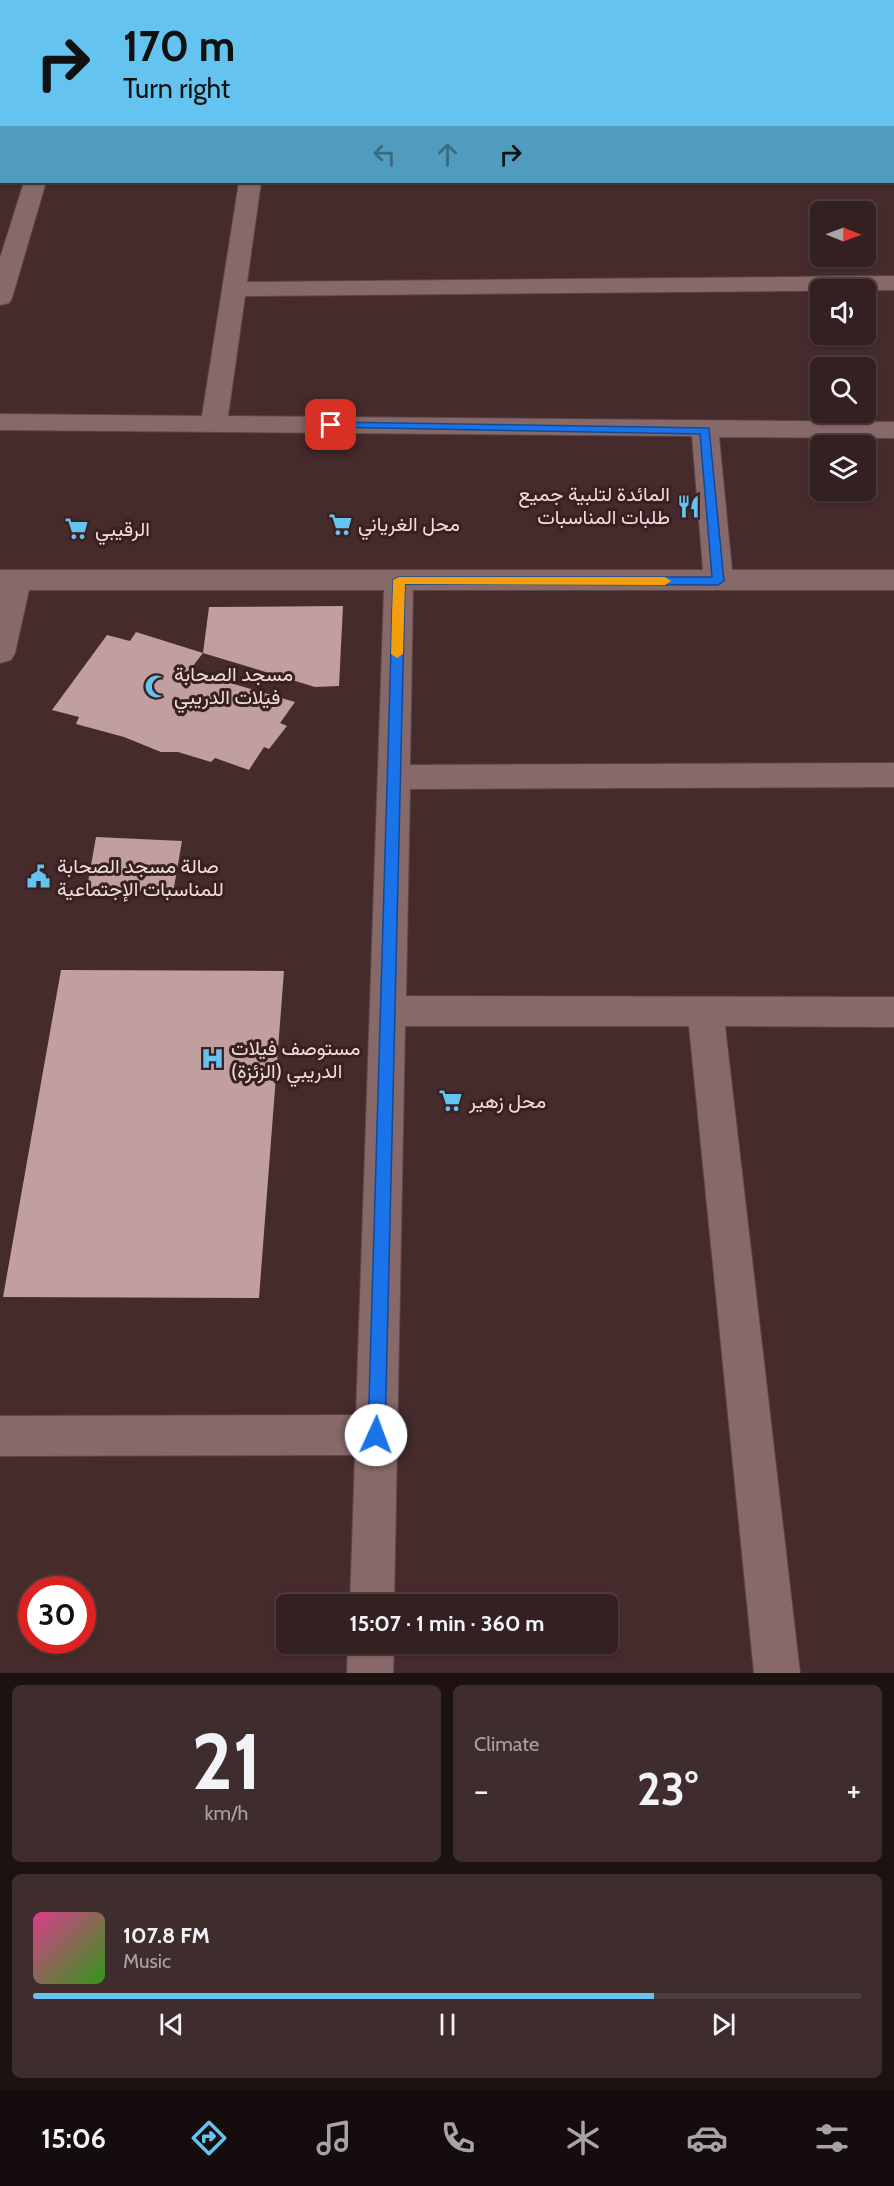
<!DOCTYPE html>
<html lang="en">
<head>
<meta charset="utf-8">
<style>
	:root { --surface:#342020; --page:#3f2d2d; --text:#f1f3f6; --muted:#a9a3a5; --line:#4e3e3e; --accent:#65c4ef }
	body { margin:0; font-family:Cabin,Vazirmatn,sans-serif; background:var(--page); color:var(--text); height:100vh; display:flex; flex-direction:column; font-size:22px; white-space:nowrap }
	* { box-sizing:border-box; margin:0 }
	p { font-size:20px; color:var(--muted) }
	.icon { flex:none; width:33px; height:33px; fill:none; stroke:currentColor; stroke-width:2; stroke-linecap:round; stroke-linejoin:round }
	.map { position:relative; height:1673px; overflow:hidden }
	.sheet { display:flex; flex-direction:column; gap:12px; padding:12px; background:#1d1212; flex:1 }
	.sheet>* { flex:none }
	.guide { position:absolute; left:0px; top:0px; width:894px; height:183px; box-shadow:0 2px 4px #0004,0 0 0 2px var(--line); background:#65c4ef; color:#111; overflow:hidden }
	.needle { width:39px; rotate:91deg }
	.controls { position:absolute; left:810px; top:201px; display:grid; gap:12px }
	.controls a { display:grid; place-items:center; width:66px; height:66px; border-radius:9px; background:var(--surface); box-shadow:0 2px 4px #0004,0 0 0 2px var(--line); font-size:30px }
	.speed { position:absolute; left:18px; top:1576px; display:flex; gap:12px; font-size:30px; font-weight:700; text-align:center }
	.speed>* { display:grid; place-content:center; width:78px; height:78px; border-radius:50%; background:var(--surface); box-shadow:0 2px 4px #0004,0 0 0 2px var(--line); line-height:1 }
	.speed .limit { border:9px solid #d22; background:#fff; color:#111 }
	.pin { position:absolute; display:grid; place-items:center; width:51px; height:51px; color:#fff; margin:-26px; border-radius:12px; box-shadow:0 3px 9px #0006 }
	.me { position:absolute; width:66px; margin:-33px; rotate:2deg; stroke-linejoin:round; filter:drop-shadow(0 0 4px #0008) }
	.turn { display:flex; align-items:center; gap:21px; height:126px; padding:0 24px; font-size:27px }
	.turn .icon { width:78px; height:78px; stroke-width:2.5 }
	.turn b { display:block; font-size:42px; line-height:51px }
	.lanes { display:flex; align-items:center; height:57px; padding:0 24px; background:#0003; justify-content:center; gap:30px; direction:ltr }
	.lanes .off { opacity:.35 }
	.big { font-size:45px; font-weight:700; line-height:1.1 }
	.sheet .widget { flex:1; display:flex; flex-direction:column; justify-content:center; gap:9px; min-width:0; padding:0 21px; border-radius:9px; background:var(--page) }
	.sheet .dial { align-items:center; gap:0 }
	.dial b { font-size:78px; line-height:1 }
	.song { display:flex; align-items:center; gap:18px }
	.cover { width:72px; height:72px; border-radius:9px; background:linear-gradient(135deg,hsl(330 70% 55%),hsl(110 70% 35%)) }
	.played { height:6px; border-radius:3px; background:linear-gradient(90deg,var(--accent) 75%,var(--line) 75%) }
	.keys { display:flex; justify-content:space-around; direction:ltr }
	.heat { display:flex; justify-content:space-between; align-items:center; font-size:33px; direction:ltr }
	.sheet .tiles { flex:1; display:grid; gap:12px; grid-template-columns:1fr 1fr }
	.widget:last-child { grid-column:span 2 }
	.trip { position:absolute; left:276px; top:1594px; width:342px; height:60px; border-radius:9px; background:var(--surface); box-shadow:0 2px 4px #0004,0 0 0 2px var(--line); font-weight:700; line-height:60px; text-align:center }
	.tab-bar { display:flex; height:96px; justify-content:space-around; align-items:center; background:#150d0d; color:var(--muted) }
	.tab-bar .icon { width:42px; height:42px }
	.tab-bar .current { color:var(--accent) }
	.tab-bar b { font-size:27px; color:var(--text) }
	.map>svg:first-child { display:block }
</style>
</head>
<body>
<div class="map">
<svg width="894" height="1673" viewBox="0 0 894 1673">
	<rect width="100%" height="100%" fill="#452b2b"/>
	<!-- building -->
	<path fill="#c09f9e" d="M343,606L339,686L315,687L203,653L209,607Z
		M136,632L203,653L189,671L295,702L280,723L287,726L269,749L264,747L249,770L215,758L211,762L178,752H161L124,737L76,724L79,717L52,710L107,635L130,641Z
		M96,837L182,841L173,893L87,888Z
		M61,970L284,971L259,1298L3,1297Z"/>
	<g fill="none" stroke-linecap="round" stroke-linejoin="round">
		<defs>
			<path id="street" d="M0,0H98L99,1L2,2L0,7Z
				M261,0H281V2H261Z
				M457,0H477V2H457Z
				M645,0H665V2H645Z
				M843,0H863L864,2H844Z
				M885,0H894V10L892,2Z
				M892,123H894V140L892,139Z
				M892,160H894V174H892Z
				M24,182H46L12,298L9,303L0,305V258Z
				M239,182H261L247,282L894,276V290L245,296L228,416L894,422V438L719,437L732,570H894V590H413L410,765L894,763V787L410,789L406,996L894,997V1027L725,1026L800,1673H754L689,1026H405L394,1605H350L355,1455L0,1456V1416L356,1415L384,590H29L15,653L11,660L0,663V570H703L692,436L0,430V414L202,416Z
				M348,1644H394L393,1673H347Z"/>
		</defs>
		<!-- street casing -->
		<use href="#street" stroke="#5d4748" stroke-width="2"/>
		<!-- street -->
		<use href="#street" fill="#886969" fill-rule="evenodd"/>
	</g>
	<!-- route -->
	<path fill="#1a73e8" stroke="#114b97" stroke-width="1.5" d="M331,422L709,428L724,581L718,585L405,584L385,1435L383,1441L376,1443L370,1441L368,1435L393,580L399,577H712L700,434L327,427L326,425Z"/>
	<!-- slow -->
	<path fill="#f59e0b" d="M399,577H665L671,581L665,585L405,584L403,654L397,658L391,654L393,580Z"/>
	<!-- icons -->
	<defs>
		<symbol id="restaurant-bare" viewBox="-9 -9 18 18"><path d="M-5-6h1v4h1v-4h1v4h1v-4h1v5L-1.5 .5V6h-2V.5L-5-1ZM5-6V6H3V1.5H1.5Q1.5-4 5-6Z" fill="#65c4ef" stroke="#3a2121" stroke-width="2.5" paint-order="stroke"/></symbol>
		<symbol id="supermarket-bare" viewBox="-9 -9 18 18"><path d="M-6-5.5h2.5l.6 2H6L4.5 2H-2.5L-4.4-4H-6ZM-1.5 3.2a1.3 1.3 0 1 0 .1 0ZM3 3.2a1.3 1.3 0 1 0 .1 0Z" fill="#65c4ef" stroke="#3a2121" stroke-width="2.5" paint-order="stroke"/></symbol>
		<symbol id="mosque-bare" viewBox="-9 -9 18 18"><path d="M3.5-4.9A6 6 0 1 0 3.5 4.9A5 5 0 1 1 3.5-4.9Z" fill="#65c4ef" stroke="#3a2121" stroke-width="2.5" paint-order="stroke"/></symbol>
		<symbol id="civic-bare" viewBox="-9 -9 18 18"><path d="M-.6-6.5H3V-4.5H.6V-3L4-1V1h2V6H-6V1h2V-1L-.6-3ZM-1.2 2.5V6h2.4V2.5Z" fill="#65c4ef" stroke="#3a2121" stroke-width="2.5" paint-order="stroke"/></symbol>
		<symbol id="hospital-bare" viewBox="-9 -9 18 18"><path d="M-5-5h3v3.5h4V-5h3V5h-3V1.5h-4V5h-3Z" fill="#65c4ef" stroke="#3a2121" stroke-width="2.5" paint-order="stroke"/></symbol>
	</defs>
	<g fill-rule="evenodd">
		<use href="#restaurant-bare" x="672" y="490" width="33" height="33"/>
		<use href="#supermarket-bare" x="324" y="508" width="33" height="33"/>
		<use href="#supermarket-bare" x="60" y="512" width="33" height="33"/>
		<use href="#mosque-bare" x="140" y="670" width="33" height="33"/>
		<use href="#civic-bare" x="22" y="860" width="33" height="33"/>
		<use href="#hospital-bare" x="196" y="1042" width="33" height="33"/>
		<use href="#supermarket-bare" x="434" y="1084" width="33" height="33"/>
	</g>
	<g text-anchor="middle" stroke-width="6" stroke-linejoin="round" paint-order="stroke">
		<!-- poi labels -->
		<g font-size="20" fill="#efdddd" stroke="#3a2121" text-anchor="start">
			<text x="670" y="501" text-anchor="end">المائدة لتلبية جميع<tspan x="670" dy="23">طلبات المناسبات</tspan></text>
			<text x="358" y="531">محل الغرياني</text>
			<text x="95" y="536">الرقيبي</text>
			<text x="174" y="681">مسجد الصحابة<tspan x="174" dy="23">فيلات الدريبي</tspan></text>
			<text x="57" y="873">صالة مسجد الصحابة<tspan x="57" dy="23">للمناسبات الإجتماعية</tspan></text>
			<text x="231" y="1055">مستوصف فيلات<tspan x="231" dy="23">الدريبي (الزئزة)</tspan></text>
			<text x="469" y="1108">محل زهير</text>
		</g>
	</g>
</svg>
<div class="controls">
<a><svg class="needle" viewBox="-14 -14 28 28"><path d="M0-13l5 13h-10z" fill="#e53935"/><path d="M0 13l5-13h-10z" fill="#a9a3a5"/></svg></a>
<a><svg class="icon" aria-label="sound" viewBox="0 0 24 24"><path d="M4 9h4l5-4v14l-5-4H4zM17 9q2 3 0 6"/></svg></a>
<a><svg class="icon" aria-label="search" viewBox="0 0 24 24"><circle cx="10" cy="10" r="6"/><path d="M15 15l6 6"/></svg></a>
<a><svg class="icon" aria-label="layers" viewBox="0 0 24 24"><path d="M12 4l9 5-9 5-9-5zM3 14l9 5 9-5"/></svg></a>
</div>
<div class="speed"><div class="limit">30</div></div>
<div class="pin" style="left:331px;top:425px;background:#d93025"><svg class="icon" aria-label="arrive" viewBox="0 0 24 24"><path d="M6 21V4h12l-3 4 3 4H6"/></svg></div>
<svg class="me" style="left:376px;top:1435px" viewBox="-20 -20 40 40"><circle r="19" fill="#fff"/><path d="M0-13L10 11 0 6-10 11z" fill="#1a73e8"/></svg>
<div class="trip">15:07 · 1 min · 360 m</div>
<div class="guide">
<div class="turn"><svg class="icon" aria-label="right" viewBox="0 0 24 24"><path d="M7 20v-9h11M14 6l5 5-5 5"/></svg><div><b>170 m</b>Turn right</div></div>
<div class="lanes"><svg class="icon off" aria-label="left" viewBox="0 0 24 24"><path d="M17 20v-9H6M10 6l-5 5 5 5"/></svg><svg class="icon off" aria-label="ahead" viewBox="0 0 24 24"><path d="M12 20V5M6 11l6-6 6 6"/></svg><svg class="icon" aria-label="right" viewBox="0 0 24 24"><path d="M7 20v-9h11M14 6l5 5-5 5"/></svg></div>
</div>
</div>
<section class="sheet">
<div class="tiles">
<div class="widget dial"><b>21</b><p>km/h</p></div>
<div class="widget"><p>Climate</p>
<div class="heat"><a>−</a><b class="big">23°</b><a>+</a></div>
</div>
<div class="widget">
<div class="song"><i class="cover"></i><div><b>107.8 FM</b><p>Music</p></div></div>
<div class="played"></div>
<div class="keys"><svg class="icon" aria-label="previous" viewBox="0 0 24 24"><path d="M18 5L8 12l10 7zM5 5v14"/></svg><svg class="icon" aria-label="pause" viewBox="0 0 24 24"><path d="M8 5v14M16 5v14"/></svg><svg class="icon" aria-label="next" viewBox="0 0 24 24"><path d="M6 5l10 7-10 7zM19 5v14"/></svg></div>
</div>
</div>
</section>
<nav class="tab-bar">
<b>15:06</b>
<svg class="icon current" aria-label="directions" viewBox="0 0 24 24"><path d="M12 3l9 9-9 9-9-9zM9 14v-3h6M13 9l2 2-2 2"/></svg>
<svg class="icon" aria-label="music" viewBox="0 0 24 24"><path d="M9 18V5l10-2v13"/><circle cx="6" cy="18" r="3"/><circle cx="16" cy="16" r="3"/></svg>
<svg class="icon" aria-label="phone" viewBox="0 0 24 24"><path d="M5 4h4l2 5-3 2q2 4 5 5l2-3 5 2v4C11 20 4 13 5 4z"/></svg>
<svg class="icon" aria-label="climate" viewBox="0 0 24 24"><path d="M12 3v18M4 7l16 10M4 17L20 7"/></svg>
<svg class="icon" aria-label="car" viewBox="0 0 24 24"><path d="M5 17H2v-5l4-1 3-4h7l3 4 3 1v5h-3M9 17h6M6 11h13"/><circle cx="7" cy="17" r="2"/><circle cx="17" cy="17" r="2"/></svg>
<svg class="icon" aria-label="filters" viewBox="0 0 24 24"><path d="M4 7h16M4 17h16"/><circle cx="9" cy="7" r="2"/><circle cx="15" cy="17" r="2"/></svg>
</nav>
</body>
</html>
